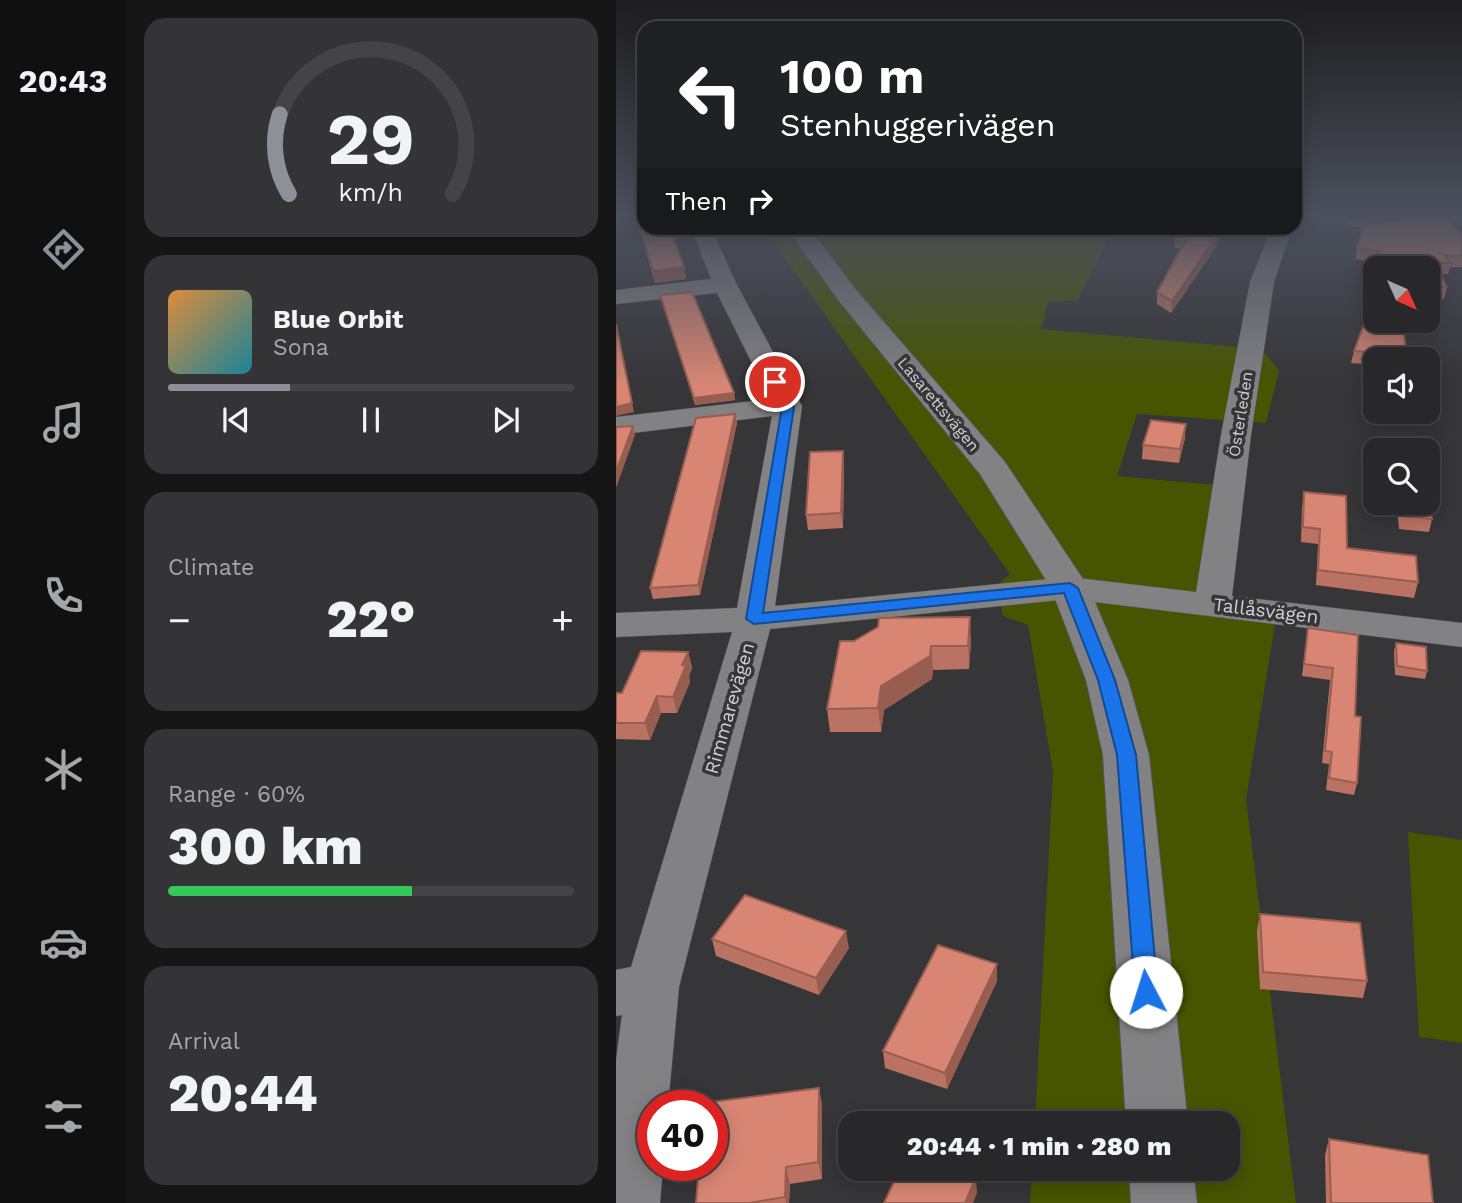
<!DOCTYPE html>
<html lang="en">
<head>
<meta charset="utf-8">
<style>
	:root { --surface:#28282a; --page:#343436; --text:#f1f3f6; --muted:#a5a6a8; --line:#444447; --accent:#8c9099 }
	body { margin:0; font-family:"Work Sans",sans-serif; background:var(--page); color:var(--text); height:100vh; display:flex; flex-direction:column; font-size:26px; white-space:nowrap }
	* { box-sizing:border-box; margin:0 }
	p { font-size:23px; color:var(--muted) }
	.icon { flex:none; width:38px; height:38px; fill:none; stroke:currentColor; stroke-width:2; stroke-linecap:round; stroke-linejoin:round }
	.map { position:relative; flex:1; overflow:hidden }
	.sheet { display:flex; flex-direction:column; gap:18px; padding:18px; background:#161617; width:490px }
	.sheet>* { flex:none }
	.guide { position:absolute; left:21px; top:21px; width:665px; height:214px; border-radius:21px; box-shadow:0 4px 18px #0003,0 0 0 2px var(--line); background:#202124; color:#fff; overflow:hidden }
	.needle { width:46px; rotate:135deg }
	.controls { position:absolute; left:747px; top:256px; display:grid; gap:14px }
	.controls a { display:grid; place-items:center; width:77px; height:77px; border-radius:14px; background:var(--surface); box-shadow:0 4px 18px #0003,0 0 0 2px var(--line); font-size:35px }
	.speed { position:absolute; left:21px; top:1090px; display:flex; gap:14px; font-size:35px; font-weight:700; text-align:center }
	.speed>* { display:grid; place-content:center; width:91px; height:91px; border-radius:50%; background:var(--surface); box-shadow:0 4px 18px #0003,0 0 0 2px var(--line); line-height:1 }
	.speed .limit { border:10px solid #d22; background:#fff; color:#111 }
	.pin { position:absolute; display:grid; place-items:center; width:60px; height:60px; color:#fff; margin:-30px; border:4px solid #fff; border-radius:50%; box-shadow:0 2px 7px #0007 }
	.me { position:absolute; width:77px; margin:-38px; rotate:355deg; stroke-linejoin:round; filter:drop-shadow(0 0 5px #0008) }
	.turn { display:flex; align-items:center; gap:24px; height:147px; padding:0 28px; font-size:32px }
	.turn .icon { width:91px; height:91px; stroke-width:2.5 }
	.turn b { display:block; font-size:49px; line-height:60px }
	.then { display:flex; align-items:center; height:66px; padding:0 28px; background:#0003; gap:14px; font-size:26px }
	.big { font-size:52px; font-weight:800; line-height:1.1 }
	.sheet .widget { flex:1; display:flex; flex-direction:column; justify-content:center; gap:10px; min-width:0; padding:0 24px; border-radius:21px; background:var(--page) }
	.sheet .dial { align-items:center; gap:0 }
	.dial svg { height:182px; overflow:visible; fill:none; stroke:var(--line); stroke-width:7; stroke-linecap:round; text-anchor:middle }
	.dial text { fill:var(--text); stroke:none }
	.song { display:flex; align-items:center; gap:21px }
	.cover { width:84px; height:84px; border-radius:10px; background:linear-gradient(135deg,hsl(30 70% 55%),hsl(190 70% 35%)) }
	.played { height:7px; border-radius:4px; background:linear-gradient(90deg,var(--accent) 30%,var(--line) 30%) }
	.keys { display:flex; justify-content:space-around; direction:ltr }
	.heat { display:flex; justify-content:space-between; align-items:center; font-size:38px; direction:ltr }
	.charge { height:10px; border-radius:5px; background:linear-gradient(90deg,#34c759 60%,var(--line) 0) }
	.trip { position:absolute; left:222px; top:1111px; width:402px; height:70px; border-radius:21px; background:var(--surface); box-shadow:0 4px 18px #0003,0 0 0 2px var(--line); font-weight:800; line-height:70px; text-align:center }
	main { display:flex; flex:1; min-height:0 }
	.tab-bar { display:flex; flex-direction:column; width:126px; justify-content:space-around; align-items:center; background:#101011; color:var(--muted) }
	.tab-bar .icon { width:49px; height:49px }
	.tab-bar .on { color:var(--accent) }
	.tab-bar b { font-size:32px; color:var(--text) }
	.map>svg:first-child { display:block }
</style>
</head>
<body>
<main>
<nav class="tab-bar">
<b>20:43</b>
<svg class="icon on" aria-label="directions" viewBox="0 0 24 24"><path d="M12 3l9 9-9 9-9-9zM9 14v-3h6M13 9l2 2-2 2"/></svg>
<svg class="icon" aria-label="music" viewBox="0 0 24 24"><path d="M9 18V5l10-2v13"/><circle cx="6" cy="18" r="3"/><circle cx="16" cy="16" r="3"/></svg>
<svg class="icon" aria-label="phone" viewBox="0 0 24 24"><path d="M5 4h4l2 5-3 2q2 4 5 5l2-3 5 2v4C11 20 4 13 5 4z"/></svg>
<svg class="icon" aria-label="climate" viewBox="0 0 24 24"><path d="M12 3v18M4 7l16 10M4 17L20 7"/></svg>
<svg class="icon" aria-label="car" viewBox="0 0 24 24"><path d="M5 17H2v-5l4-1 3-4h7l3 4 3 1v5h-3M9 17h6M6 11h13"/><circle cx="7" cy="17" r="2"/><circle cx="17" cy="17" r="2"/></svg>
<svg class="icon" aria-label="filters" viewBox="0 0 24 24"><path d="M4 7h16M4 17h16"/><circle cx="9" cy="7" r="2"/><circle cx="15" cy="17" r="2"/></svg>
</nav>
<section class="sheet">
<div class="widget dial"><svg viewBox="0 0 100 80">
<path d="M14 69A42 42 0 1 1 86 69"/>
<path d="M14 69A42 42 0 0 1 10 34" stroke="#8c9099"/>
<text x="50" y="56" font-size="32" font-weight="700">29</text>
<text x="50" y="72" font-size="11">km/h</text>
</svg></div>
<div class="widget">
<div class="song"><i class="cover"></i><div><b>Blue Orbit</b><p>Sona</p></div></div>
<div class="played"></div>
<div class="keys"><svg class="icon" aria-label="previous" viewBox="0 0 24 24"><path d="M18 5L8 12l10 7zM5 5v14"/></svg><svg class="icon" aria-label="pause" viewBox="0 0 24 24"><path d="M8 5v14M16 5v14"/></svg><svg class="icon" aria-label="next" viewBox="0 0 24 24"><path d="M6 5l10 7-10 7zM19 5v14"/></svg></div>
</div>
<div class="widget"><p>Climate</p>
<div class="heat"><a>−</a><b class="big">22°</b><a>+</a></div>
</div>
<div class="widget"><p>Range · 60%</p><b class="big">300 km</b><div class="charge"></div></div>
<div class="widget"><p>Arrival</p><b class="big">20:44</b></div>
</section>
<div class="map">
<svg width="846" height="1203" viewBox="0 0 846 1203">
	<rect width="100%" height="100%" fill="#363538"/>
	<!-- green -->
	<path fill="#475400" d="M147,228H497L462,300L432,302L425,329L645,349L663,370L650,423L521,414L501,476L600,485L586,581L659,625L630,799L680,1203H414L416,1169H612V1124L419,1123L437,772L412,625L387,616L381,585L394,574Z
		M792,832L846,840V1043L803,1037Z"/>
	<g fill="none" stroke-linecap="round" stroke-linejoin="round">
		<defs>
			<path id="street" d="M75,228H95L121,285L186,406L159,606L454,577L580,592L605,435L634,282L652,237L619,234L609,228H676L658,282L635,435L616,596L846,623V647L454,599L154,629L63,987L52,1106H37V1166H47L44,1203H0V1061L6,1015L0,1016V970L15,967L116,632L0,637V613L121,608L156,416L0,435V417L154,399L101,293L0,304V290L95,279Z"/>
			<path id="secondary" d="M171,228H193L241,291L389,462L473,588L512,680L533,755L572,1124H510L487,755L470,680L435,588L364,474L223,301Z
				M513,1169H577L581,1203H515Z"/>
		</defs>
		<!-- street casing -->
		<use href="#street" stroke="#545356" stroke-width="1"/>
		<!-- secondary casing -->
		<use href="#secondary" stroke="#545356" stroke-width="2"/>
		<!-- street -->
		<use href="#street" fill="#828184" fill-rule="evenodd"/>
		<!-- secondary -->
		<use href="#secondary" fill="#828184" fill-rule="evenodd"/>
	</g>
	<!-- wall -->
	<path fill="#ba7363" d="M20,218H28L68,267L70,279L39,283Z
		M732,218H759L758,224L846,235V267H834L832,274H825L831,287L828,299L812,298V268H760V320H791L787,332L791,355L790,359H760V365L735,363L738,351L757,298L746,297L748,285L759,262L739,259L741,248L747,228L731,226Z
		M567,228H604L600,233H603L602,244L555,313L541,304V292L565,249L559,248V237Z
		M44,295L118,393L119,400L79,405Z
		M119,414L121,423L84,595L37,599L34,588Z
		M569,438L563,463L526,459L527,445Z
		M227,451L228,465L227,528L192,530L190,515Z
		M688,492L731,548L802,582L798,598L700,585L702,544L685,542L686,507Z
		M767,502H812L816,519L813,532L783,529L781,508L767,506Z
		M692,628L742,635L739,716L741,783L738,795L710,790L713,764L706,763L714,680L686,676Z
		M355,640L353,669L317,670L316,679L268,710L265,732H214L211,709L224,641Z
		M780,643L811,671L809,679L779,675L778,651Z
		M72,652L76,668L73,676L74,682L61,713H45L34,740L0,739V693H6Z
		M644,914L751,981L747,998L644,989L641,931Z
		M96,939L233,948L203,995L100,956Z
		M381,981L331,1089L269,1068L267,1051Z
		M206,1104V1179L174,1184L173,1203H80Z
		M713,1139L817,1203H710L709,1155Z"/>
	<!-- shaded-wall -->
	<path fill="#975e50" d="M597,228H604L593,243L594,232Z
		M603,233L602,244L555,313L556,301Z
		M68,267L70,279L39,283L37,271Z
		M0,323L18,412L0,416Z
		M118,393L119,400L79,405L78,398Z
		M119,414L121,423L84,595L82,585Z
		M570,424L569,438L563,463L564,449Z
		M17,426L19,435L0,488V472Z
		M227,451L228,465L227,528L225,513Z
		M354,617L355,640L353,669L352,646Z
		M315,646L317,670L316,679L268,710L265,732L262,708L265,686Z
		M72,652L76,668L73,676L74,682L61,713L57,697L66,665Z
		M41,696L45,713L34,740L29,723Z
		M230,931L233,948L203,995L200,978Z
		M381,964V981L331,1089L329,1073Z
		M203,1088L206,1104V1179L202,1162Z
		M170,1167L174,1184L173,1203H170L169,1197Z
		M360,1177L361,1193L357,1203H349Z"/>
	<!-- building -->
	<path fill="#d88673" stroke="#975e50" stroke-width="2" d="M21,218H28V228H54L68,267L37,271Z
		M794,218H831L846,235V256H829L835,263H819L831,287L812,286V268H760V287L748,285L764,251L741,248L748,226Z
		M567,228H597L594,232L603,233L556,301L541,292L571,238L559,237Z
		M760,291V320H789L787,329L791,355L738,351Z
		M76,292L118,393L78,398L44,295Z
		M0,324L16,403L0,407Z
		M119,414L82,585L34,588L80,418Z
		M535,420L570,424L564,449L527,445Z
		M17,426L0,472V427Z
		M227,451L225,513L190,515L194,452Z
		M812,491L816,519L786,516L785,502H812Z
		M688,492L730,496L731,548L800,556L802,582L702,570L704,529L687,527Z
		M354,617L352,646H315L314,656L265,686L262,708L211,709L224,641H238L262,627L263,618Z
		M692,628L742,635L739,716L745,717L741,783L713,778L716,752L709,751L717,668L688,664Z
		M780,643L810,647L811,671L781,666Z
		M25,651L72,652L66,665H70L57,697L41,696L29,723H0V693H6Z
		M129,895L230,931L200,978L96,939Z
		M644,914L744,923L751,981L647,972Z
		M322,945L381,964L329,1073L267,1051Z
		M203,1088L202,1162L170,1167L169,1197L133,1203H80L83,1166H96V1106H88V1103Z
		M713,1139L812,1155L817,1203H715Z
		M312,1169H340L360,1177L349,1203H268L282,1173L307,1182Z"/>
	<!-- sky -->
	<linearGradient id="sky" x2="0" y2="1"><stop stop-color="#1e1d1f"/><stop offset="0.56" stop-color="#4c515e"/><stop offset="1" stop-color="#4c515e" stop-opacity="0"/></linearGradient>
	<rect width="846" height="386" fill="url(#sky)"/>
	<!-- route -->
	<path fill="#1a73e8" stroke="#114b97" stroke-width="2" d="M159,378L165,382L178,407L147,613L454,583L462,588L499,680L520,755L542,992L538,999L530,1002L522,999L519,992L501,755L482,680L448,593L138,624L130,619L166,407L153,382Z"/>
	<g text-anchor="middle" stroke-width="7" stroke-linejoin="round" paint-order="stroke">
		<!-- far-street labels -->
		<g font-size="16" fill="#d1d1d3" stroke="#363538">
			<text transform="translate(323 404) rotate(50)" y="6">Lasarettsvägen</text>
			<text transform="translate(624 414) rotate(-81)" y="6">Österleden</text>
		</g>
		<!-- street labels -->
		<g font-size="19" fill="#d1d1d3" stroke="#363538">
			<text transform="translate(650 610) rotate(7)" y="7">Tallåsvägen</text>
			<text transform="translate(113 708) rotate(-74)" y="7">Rimmarevägen</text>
		</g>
	</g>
</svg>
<div class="controls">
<a><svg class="needle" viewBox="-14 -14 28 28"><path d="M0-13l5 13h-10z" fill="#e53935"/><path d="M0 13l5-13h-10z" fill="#a5a6a8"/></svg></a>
<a><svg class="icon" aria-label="sound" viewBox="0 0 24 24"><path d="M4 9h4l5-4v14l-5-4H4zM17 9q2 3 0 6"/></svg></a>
<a><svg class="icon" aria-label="search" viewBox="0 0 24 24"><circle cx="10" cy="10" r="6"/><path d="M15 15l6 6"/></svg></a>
</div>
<div class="speed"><div class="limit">40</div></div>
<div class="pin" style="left:159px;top:382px;background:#d93025"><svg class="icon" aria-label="arrive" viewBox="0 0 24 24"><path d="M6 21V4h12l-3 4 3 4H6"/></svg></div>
<svg class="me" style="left:530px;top:992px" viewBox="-20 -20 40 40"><circle r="19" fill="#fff"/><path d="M0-13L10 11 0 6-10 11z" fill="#1a73e8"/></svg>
<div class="trip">20:44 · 1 min · 280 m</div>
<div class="guide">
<div class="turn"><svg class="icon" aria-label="left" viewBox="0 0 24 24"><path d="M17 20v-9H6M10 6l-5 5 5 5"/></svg><div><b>100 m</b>Stenhuggerivägen</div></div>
<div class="then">Then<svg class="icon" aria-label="right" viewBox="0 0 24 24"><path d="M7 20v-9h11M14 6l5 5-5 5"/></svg></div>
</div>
</div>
</main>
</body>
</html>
